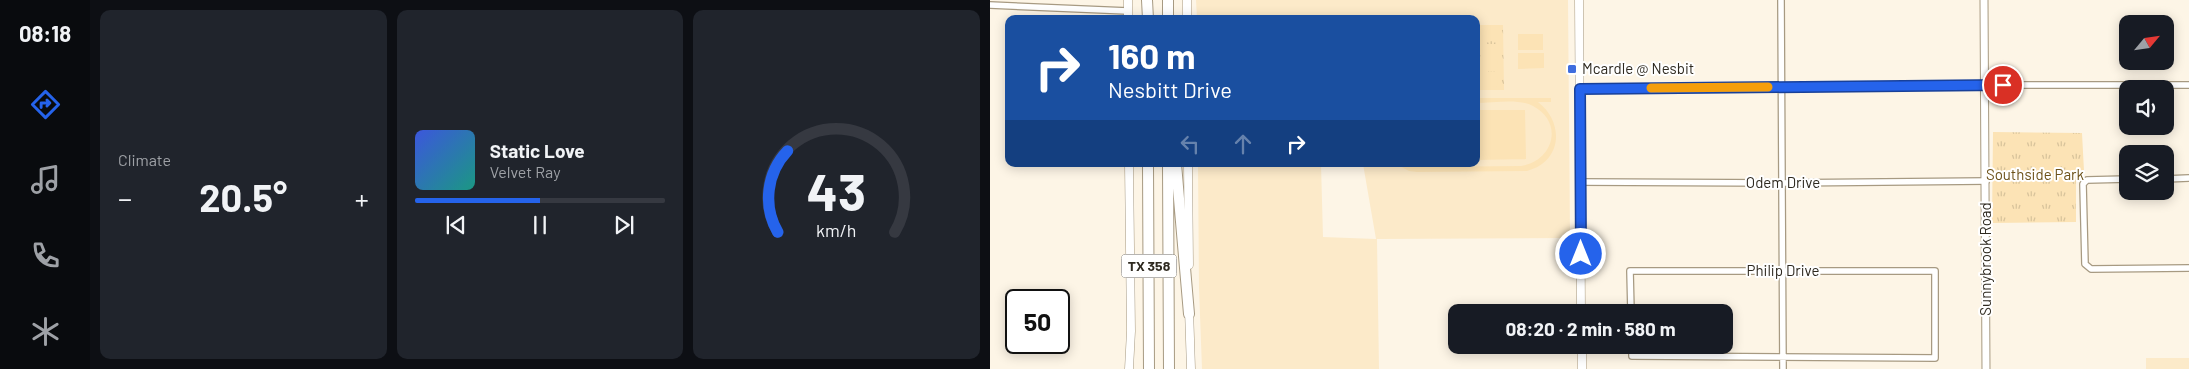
<!DOCTYPE html>
<html lang="en">
<head>
<meta charset="utf-8">
<style>
	:root { --surface:#171b24; --page:#20242c; --text:#f1f3f6; --muted:#9ea1a6; --line:#363941; --accent:#2563eb }
	body { margin:0; font-family:Barlow,sans-serif; background:var(--page); color:var(--text); height:100vh; display:flex; flex-direction:column; font-size:19px; white-space:nowrap }
	* { box-sizing:border-box; margin:0 }
	p { font-size:16px; color:var(--muted) }
	.icon { flex:none; width:28px; height:28px; fill:none; stroke:currentColor; stroke-width:2; stroke-linecap:round; stroke-linejoin:round }
	.map { position:relative; flex:1; overflow:hidden }
	.sheet { display:flex; flex-direction:column; gap:10px; padding:10px; background:#0d0f14; width:900px }
	.sheet>* { flex:none }
	.banner { position:absolute; left:15px; top:15px; width:475px; height:152px; border-radius:10px; box-shadow:0 2px 12px #0003; background:#1a4fa0; color:#fff; overflow:hidden }
	.needle { width:32px; rotate:61deg }
	.fabs { position:absolute; left:1129px; top:15px; display:grid; gap:10px }
	.fabs a { display:grid; place-items:center; width:55px; height:55px; border-radius:10px; background:var(--surface); box-shadow:0 2px 12px #0003; font-size:25px }
	.speed { position:absolute; left:15px; top:289px; display:flex; gap:10px; font-size:25px; font-weight:700; text-align:center }
	.speed>* { display:grid; place-content:center; width:65px; height:65px; border-radius:50%; background:var(--surface); box-shadow:0 2px 12px #0003; line-height:1 }
	.speed .limit { border:2px solid #111; border-radius:8px; background:#fff; color:#111 }
	.pin { position:absolute; display:grid; place-items:center; width:42px; height:42px; color:#fff; margin:-21px; border:2px solid #fff; border-radius:50%; box-shadow:0 1px 5px #0007 }
	.me { position:absolute; width:55px; margin:-28px; rotate:0deg; stroke-linejoin:round; filter:drop-shadow(0 0 4px #0008) }
	.turn { display:flex; align-items:center; gap:18px; height:105px; padding:0 20px; font-size:22px }
	.turn .icon { width:65px; height:65px; stroke-width:2.5 }
	.turn b { display:block; font-size:35px; line-height:42px }
	.lanes { display:flex; align-items:center; height:48px; padding:0 20px; background:#0003; justify-content:center; gap:25px; direction:ltr }
	.lanes .off { opacity:.35 }
	.big { font-size:38px; font-weight:700; line-height:1.1 }
	.sheet .card { flex:1; display:flex; flex-direction:column; justify-content:center; gap:8px; min-width:0; padding:0 18px; border-radius:10px; background:var(--page) }
	.sheet .dial { align-items:center; gap:0 }
	.dial svg { height:130px; overflow:visible; fill:none; stroke:var(--line); stroke-width:7; stroke-linecap:round; text-anchor:middle }
	.dial text { fill:var(--text); stroke:none }
	.song { display:flex; align-items:center; gap:15px }
	.cover { width:60px; height:60px; border-radius:8px; background:linear-gradient(135deg,hsl(230 70% 55%),hsl(170 70% 35%)) }
	.played { height:5px; border-radius:2px; background:linear-gradient(90deg,var(--accent) 50%,var(--line) 50%) }
	.keys { display:flex; justify-content:space-around; direction:ltr }
	.heat { display:flex; justify-content:space-between; align-items:center; font-size:28px; direction:ltr }
	.sheet .tiles { flex:1; display:grid; gap:10px; grid-template-columns:repeat(3,1fr) }
	.trip { position:absolute; left:458px; top:304px; width:285px; height:50px; border-radius:10px; background:var(--surface); box-shadow:0 2px 12px #0003; font-weight:700; line-height:50px; text-align:center }
	main { display:flex; flex:1; min-height:0 }
	.menu { display:flex; flex-direction:column; width:90px; justify-content:space-around; align-items:center; background:#090b0e; color:var(--muted) }
	.menu .icon { width:35px; height:35px }
	.menu .active { color:var(--accent) }
	.menu b { font-size:22px; color:var(--text) }
	.map>svg:first-child { display:block }
</style>
</head>
<body>
<main>
<nav class="menu">
<b>08:18</b>
<svg class="icon active" aria-label="directions" viewBox="0 0 24 24"><path d="M12 3l9 9-9 9-9-9zM9 14v-3h6M13 9l2 2-2 2"/></svg>
<svg class="icon" aria-label="music" viewBox="0 0 24 24"><path d="M9 18V5l10-2v13"/><circle cx="6" cy="18" r="3"/><circle cx="16" cy="16" r="3"/></svg>
<svg class="icon" aria-label="phone" viewBox="0 0 24 24"><path d="M5 4h4l2 5-3 2q2 4 5 5l2-3 5 2v4C11 20 4 13 5 4z"/></svg>
<svg class="icon" aria-label="climate" viewBox="0 0 24 24"><path d="M12 3v18M4 7l16 10M4 17L20 7"/></svg>
</nav>
<section class="sheet">
<div class="tiles">
<div class="card"><p>Climate</p>
<div class="heat"><a>−</a><b class="big">20.5°</b><a>+</a></div>
</div>
<div class="card">
<div class="song"><i class="cover"></i><div><b>Static Love</b><p>Velvet Ray</p></div></div>
<div class="played"></div>
<div class="keys"><svg class="icon" aria-label="previous" viewBox="0 0 24 24"><path d="M18 5L8 12l10 7zM5 5v14"/></svg><svg class="icon" aria-label="pause" viewBox="0 0 24 24"><path d="M8 5v14M16 5v14"/></svg><svg class="icon" aria-label="next" viewBox="0 0 24 24"><path d="M6 5l10 7-10 7zM19 5v14"/></svg></div>
</div>
<div class="card dial"><svg viewBox="0 0 100 80">
<path d="M14 69A42 42 0 1 1 86 69"/>
<path d="M14 69A42 42 0 0 1 20 19" stroke="#2563eb"/>
<text x="50" y="56" font-size="32" font-weight="700">43</text>
<text x="50" y="72" font-size="11">km/h</text>
</svg></div>
</div>
</section>
<div class="map">
<svg width="1199" height="369" viewBox="0 0 1199 369">
	<defs>
		<pattern id="grass-tufts" width="24" height="20" patternUnits="userSpaceOnUse" patternTransform="scale(1.25)"><rect width="24" height="20" fill="#fce3b5"/><path d="M3 7l-1-3M5 7V3M7 7l1-3M15 17l-1-3M17 17v-4M19 17l1-3" fill="none" stroke="#d8c39b"/></pattern>
	</defs>
	<rect width="100%" height="100%" fill="#fdf5e6"/>
	<!-- built -->
	<path fill="#fceac9" d="M206,0H578L580,238L387,239L389,369H212L209,288L208,164H331L333,237L386,239L373,164H486V19H207Z
		M1156,358H1199V369H1156Z"/>
	<!-- grass -->
	<path fill="url(#grass-tufts)" d="M486,25H513L514,90H486Z
		M1003,132L1092,133L1094,171L1088,174L1086,178V222L1002,223Z"/>
	<!-- garden -->
	<path fill="#fce3b5" d="M486,28H507V39H486Z
		M528,34H553V50H528Z
		M486,44H507V55H486Z
		M528,53H554V68L528,69Z
		M486,60H507L508,71H486Z
		M486,75H507L508,86L486,87Z
		M486,98H561V102H548C575,123 572,162 537,171L427,172L419,171L406,164L430,167L531,166C564,161 574,122 543,106C528,98 504,103 486,103Z
		M486,110H535L536,159L486,160Z"/>
	<g fill="none" stroke-linecap="round" stroke-linejoin="round">
		<defs>
			<path id="minor" d="M791,0L793,369
				M0,5L138,11
				M590,89L995,85H1199
				M1138,179L1097,180L1093,184L1095,264L1101,269L1199,268
				M1175,179L1199,178
				M591,182L792,183L996,181
				M641,312L640,271H945V358L642,356V345"/>
			<path id="tertiary" d="M994,0L996,369"/>
			<path id="secondary" d="M138,0V19
				M197,0V19
				M589,0L591,312
				M198,164L199,265
				M199,309L201,369
				M592,345V369
				M139,369L141,331L139,164"/>
			<path id="motorway" d="M157,0L158,19
				M178,0V19
				M158,164L159,369
				M178,164L179,369
				M186,164L199,314"/>
		</defs>
		<!-- minor casing -->
		<use href="#minor" stroke="#a79a82" stroke-width="8"/>
		<!-- tertiary casing -->
		<use href="#tertiary" stroke="#a79a82" stroke-width="9"/>
		<!-- secondary casing -->
		<use href="#secondary" stroke="#a79a82" stroke-width="9"/>
		<!-- motorway casing -->
		<use href="#motorway" stroke="#a79a82" stroke-width="12"/>
		<!-- minor -->
		<use href="#minor" stroke="#fff" stroke-width="5.5"/>
		<!-- tertiary -->
		<use href="#tertiary" stroke="#fff" stroke-width="7"/>
		<!-- secondary -->
		<use href="#secondary" stroke="#fff" stroke-width="8"/>
		<!-- motorway -->
		<use href="#motorway" stroke="#fff" stroke-width="10"/>
	</g>
	<g fill="none" stroke-linecap="round" stroke-linejoin="round">
		<defs>
			<path id="route" d="M591,254L590,89L1013,85"/>
		</defs>
		<!-- route casing -->
		<use href="#route" stroke="#184099" stroke-width="12"/>
		<!-- route -->
		<use href="#route" stroke="#2563eb" stroke-width="9"/>
		<!-- slow -->
		<path stroke="#f59e0b" stroke-width="9" d="M661,88L778,87"/>
	</g>
	<!-- markers -->
	<rect fill="#3f6dde" stroke="#fff" stroke-width="2" x="577" y="64" width="10" height="10" rx="2.5"/>
	<g text-anchor="middle" stroke-width="4" stroke-linejoin="round" paint-order="stroke">
		<!-- shield labels -->
		<rect fill="#fff" stroke="#6d6962" stroke-width="1" x="131.5" y="254.5" width="55" height="23" rx="4"/>
		<g font-size="14" font-weight="bold" fill="#2e291f">
			<text x="159" y="271">TX 358</text>
		</g>
		<!-- poi labels -->
		<g font-size="15" fill="#2e291f" stroke="#fff" text-anchor="start">
			<text x="592" y="74">Mcardle @ Nesbit</text>
		</g>
		<!-- park labels -->
		<g font-size="15" fill="#6c5118" stroke="#fff">
			<text x="1045" y="180">Southside Park</text>
		</g>
		<!-- street labels -->
		<g font-size="15" fill="#2e291f" stroke="#fff">
			<text x="793" y="188">Odem Drive</text>
			<text transform="translate(996 259) rotate(-90)" y="5">Sunnybrook Road</text>
			<text x="793" y="276">Philip Drive</text>
		</g>
	</g>
</svg>
<div class="fabs">
<a><svg class="needle" viewBox="-14 -14 28 28"><path d="M0-13l5 13h-10z" fill="#e53935"/><path d="M0 13l5-13h-10z" fill="#9ea1a6"/></svg></a>
<a><svg class="icon" aria-label="sound" viewBox="0 0 24 24"><path d="M4 9h4l5-4v14l-5-4H4zM17 9q2 3 0 6"/></svg></a>
<a><svg class="icon" aria-label="layers" viewBox="0 0 24 24"><path d="M12 4l9 5-9 5-9-5zM3 14l9 5 9-5"/></svg></a>
</div>
<div class="speed"><div class="limit">50</div></div>
<div class="pin" style="left:1013px;top:85px;background:#d93025"><svg class="icon" aria-label="arrive" viewBox="0 0 24 24"><path d="M6 21V4h12l-3 4 3 4H6"/></svg></div>
<svg class="me" style="left:591px;top:254px" viewBox="-20 -20 40 40"><circle r="17" fill="#2563eb" stroke="#fff" stroke-width="3"/><path d="M0-11L8 9 0 5-8 9z" fill="#fff"/></svg>
<div class="trip">08:20 · 2 min · 580 m</div>
<div class="banner">
<div class="turn"><svg class="icon" aria-label="right" viewBox="0 0 24 24"><path d="M7 20v-9h11M14 6l5 5-5 5"/></svg><div><b>160 m</b>Nesbitt Drive</div></div>
<div class="lanes"><svg class="icon off" aria-label="left" viewBox="0 0 24 24"><path d="M17 20v-9H6M10 6l-5 5 5 5"/></svg><svg class="icon off" aria-label="ahead" viewBox="0 0 24 24"><path d="M12 20V5M6 11l6-6 6 6"/></svg><svg class="icon" aria-label="right" viewBox="0 0 24 24"><path d="M7 20v-9h11M14 6l5 5-5 5"/></svg></div>
</div>
</div>
</main>
</body>
</html>
